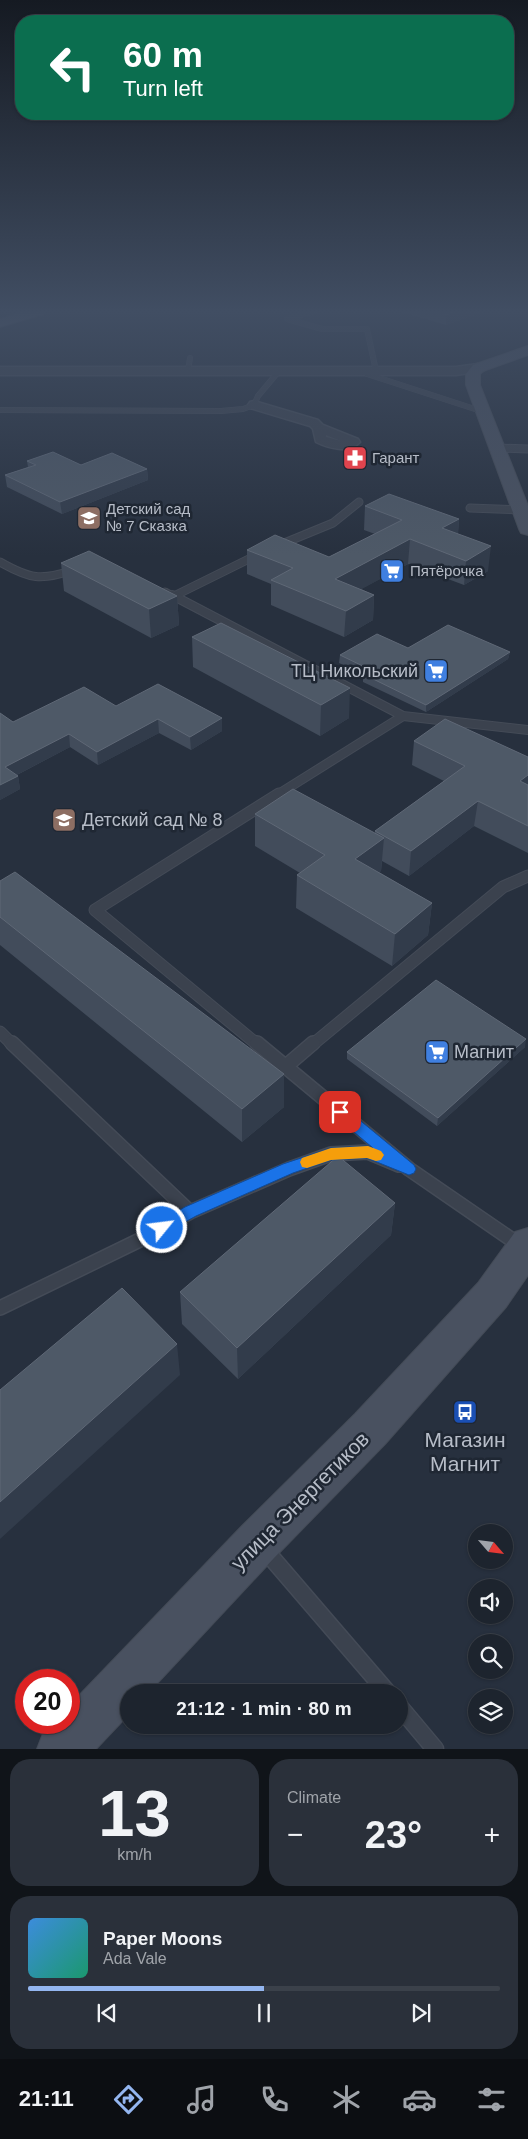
<!DOCTYPE html>
<html lang="en">
<head>
<meta charset="utf-8">
<style>
	:root { --surface:#1d242e; --page:#2a303a; --text:#f1f3f6; --muted:#a0a4aa; --line:#3b414a; --accent:#94b6f0 }
	body { margin:0; font-family:Helvetica,sans-serif; background:var(--page); color:var(--text); height:100vh; display:flex; flex-direction:column; font-size:19px; white-space:nowrap }
	* { box-sizing:border-box; margin:0 }
	p { font-size:16px; color:var(--muted) }
	.icon { flex:none; width:28px; height:28px; fill:none; stroke:currentColor; stroke-width:2; stroke-linecap:round; stroke-linejoin:round }
	.map { position:relative; height:1749px; overflow:hidden }
	.drawer { display:flex; flex-direction:column; gap:10px; padding:10px; background:#101419; flex:1 }
	.drawer>* { flex:none }
	.top-card { position:absolute; left:15px; top:15px; width:499px; height:105px; border-radius:20px; box-shadow:0 1px 4px #0004,0 0 0 1px var(--line); background:#0b6e4f; color:#fff; overflow:hidden }
	.needle { width:32px; rotate:118deg }
	.buttons { position:absolute; left:468px; top:1524px; display:grid; gap:10px }
	.buttons a { display:grid; place-items:center; width:45px; height:45px; border-radius:50%; background:var(--surface); box-shadow:0 1px 4px #0004,0 0 0 1px var(--line); font-size:25px }
	.speed { position:absolute; left:15px; top:1669px; display:flex; gap:10px; font-size:25px; font-weight:700; text-align:center }
	.speed>* { display:grid; place-content:center; width:65px; height:65px; border-radius:50%; background:var(--surface); box-shadow:0 1px 4px #0004,0 0 0 1px var(--line); line-height:1 }
	.speed .limit { border:8px solid #d22; background:#fff; color:#111 }
	.pin { position:absolute; display:grid; place-items:center; width:42px; height:42px; color:#fff; margin:-21px; border-radius:10px; box-shadow:0 2px 8px #0006 }
	.me { position:absolute; width:55px; margin:-28px; rotate:61deg; stroke-linejoin:round; filter:drop-shadow(0 0 4px #0008) }
	.turn { display:flex; align-items:center; gap:18px; height:105px; padding:0 25px; font-size:22px }
	.turn .icon { width:65px; height:65px; stroke-width:2.5 }
	.turn b { display:block; font-size:35px; line-height:42px }
	.big { font-size:38px; font-weight:600; line-height:1.1 }
	.drawer .card { flex:1; display:flex; flex-direction:column; justify-content:center; gap:8px; min-width:0; padding:0 18px; border-radius:20px; background:var(--page) }
	.drawer .dial { align-items:center; gap:0 }
	.dial b { font-size:65px; line-height:1 }
	.song { display:flex; align-items:center; gap:15px }
	.cover { width:60px; height:60px; border-radius:8px; background:linear-gradient(135deg,hsl(210 70% 55%),hsl(160 70% 35%)) }
	.played { height:5px; border-radius:2px; background:linear-gradient(90deg,var(--accent) 50%,var(--line) 50%) }
	.keys { display:flex; justify-content:space-around; direction:ltr }
	.heat { display:flex; justify-content:space-between; align-items:center; font-size:28px; direction:ltr }
	.drawer .tiles { flex:1; display:grid; gap:10px; grid-template-columns:1fr 1fr }
	.card:last-child { grid-column:span 2 }
	.trip { position:absolute; left:120px; top:1684px; width:288px; height:50px; border-radius:25px; background:var(--surface); box-shadow:0 1px 4px #0004,0 0 0 1px var(--line); font-weight:600; line-height:50px; text-align:center }
	.menu { display:flex; height:80px; justify-content:space-around; align-items:center; background:#0c0e12; color:var(--muted) }
	.menu .icon { width:35px; height:35px }
	.menu .active { color:var(--accent) }
	.menu b { font-size:22px; color:var(--text) }
	.map>svg:first-child { display:block }
</style>
</head>
<body>
<div class="map">
<svg width="528" height="1749" viewBox="0 0 528 1749">
	<rect width="100%" height="100%" fill="#27303e"/>
	<g fill="none" stroke-linecap="round" stroke-linejoin="round">
		<defs>
			<path id="service-far5" d="M314,311L287,319L322,329H367L376,371
				M188,371L190,358
				M367,374L484,412
				M0,410L221,411L243,409L254,405L258,396L279,371"/>
			<path id="service-far4" d="M498,448L528,449
				M470,508L522,510
				M277,546L333,523L359,502
				M0,562C30,579 41,581 73,570
				M165,592L174,597
				M174,596L259,554"/>
			<path id="service-far3" d="M172,595L403,716L528,730
				M277,795L403,716"/>
			<path id="service-far2" d="M0,1032L13,1045
				M258,1045L95,910L279,794
				M312,1045L503,887L528,876"/>
			<path id="service-far1" d="M12,1043L190,1212
				M257,1043L409,1169L521,1246
				M285,1067L313,1043
				M0,1308L148,1236L190,1212L289,1169L331,1154L368,1152L399,1165"/>
			<path id="service" d="M265,1550L387,1692
				M399,1706L435,1749"/>
			<path id="minor" d="M254,401L318,420L323,425L358,439L360,442C349,454 328,448 316,442L313,429L310,426L250,408L248,405L250,402ZM326,435L341,441L326,437Z"/>
			<path id="tertiary" d="M478,364L483,365L485,368L483,371L456,375H0V367H456Z"/>
			<path id="secondary" d="M528,346V355L483,371L480,374V385L528,506V535L521,533L519,529L466,385V374L473,365Z
				M528,1228V1275L506,1307L385,1444L274,1558L149,1692H129V1714L96,1749H37L44,1731L53,1722H69V1706L242,1526L355,1414L478,1283L515,1232Z"/>
			<path id="primary" d="M24,311H45L44,314L0,327V319Z"/>
		</defs>
		<!-- service-far5 casing -->
		<use href="#service-far5" stroke="#444b57" stroke-width="6"/>
		<!-- service-far4 casing -->
		<use href="#service-far4" stroke="#444b57" stroke-width="9"/>
		<!-- service-far3 casing -->
		<use href="#service-far3" stroke="#444b57" stroke-width="10"/>
		<!-- service-far2 casing -->
		<use href="#service-far2" stroke="#444b57" stroke-width="13"/>
		<!-- service-far1 casing -->
		<use href="#service-far1" stroke="#444b57" stroke-width="16"/>
		<!-- service casing -->
		<use href="#service" stroke="#444b57" stroke-width="19"/>
		<!-- minor casing -->
		<use href="#minor" stroke="#444b57" stroke-width="3"/>
		<!-- tertiary casing -->
		<use href="#tertiary" stroke="#444b57" stroke-width="3"/>
		<!-- secondary casing -->
		<use href="#secondary" stroke="#444b57" stroke-width="2"/>
		<!-- primary casing -->
		<use href="#primary" stroke="#444b57" stroke-width="2"/>
		<!-- service-far5 -->
		<use href="#service-far5" stroke="#3b424e" stroke-width="5"/>
		<!-- service-far4 -->
		<use href="#service-far4" stroke="#3b424e" stroke-width="7"/>
		<!-- service-far3 -->
		<use href="#service-far3" stroke="#3b424e" stroke-width="8"/>
		<!-- service-far2 -->
		<use href="#service-far2" stroke="#3b424e" stroke-width="11"/>
		<!-- service-far1 -->
		<use href="#service-far1" stroke="#3b424e" stroke-width="13"/>
		<!-- service -->
		<use href="#service" stroke="#3b424e" stroke-width="16"/>
		<!-- minor -->
		<use href="#minor" fill="#3b424e" fill-rule="evenodd"/>
		<!-- tertiary -->
		<use href="#tertiary" fill="#3b424e" fill-rule="evenodd"/>
		<!-- secondary -->
		<use href="#secondary" fill="#495160" fill-rule="evenodd"/>
		<!-- primary -->
		<use href="#primary" fill="#59616e" fill-rule="evenodd"/>
	</g>
	<!-- wall -->
	<path fill="#424c5b" d="M398,311H486L446,325Z
		M27,461L147,469L148,480L62,514L7,487L5,475L28,467Z
		M365,506L459,519L458,534L488,571L464,585L408,564L361,589L374,595L373,620L344,637L271,605V584L247,574V550L329,557L375,534L364,530Z
		M61,563L177,596L179,625L151,638L64,591Z
		M192,637L349,718L320,736L193,667Z
		M510,652L508,659L426,712L363,682V674L339,663L340,655Z
		M116,706L222,731L191,750L159,733L98,765L70,747L17,775L18,776L20,789L0,800V713L13,722Z
		M414,741L528,757V853L474,826L409,876L382,861L381,871L379,872L432,903L428,935L392,966L296,908L297,875L300,873L255,846V814L375,833V831L444,781L412,765Z
		M0,881L284,1074V1107L242,1142L0,945Z
		M525,1047L437,1126L347,1059V1052Z
		M395,1203L391,1235L238,1379L182,1324L180,1292Z"/>
	<!-- shaded-wall -->
	<path fill="#323c4b" d="M457,311H486L446,325V315Z
		M147,469L148,480L62,514L60,502Z
		M459,519L457,543L442,528Z
		M410,539L408,564L334,604L335,579Z
		M491,546L488,571L464,585L466,561Z
		M374,595L373,620L344,637L346,611Z
		M177,596L179,625L151,638L149,609Z
		M510,652L508,659L426,712V705Z
		M350,688L349,718L320,736L321,705Z
		M222,718V731L191,750L190,737Z
		M158,719L159,733L98,765L97,752Z
		M69,734L70,747L7,780L5,767Z
		M528,775V796L520,781Z
		M18,776L20,789L0,800V785Z
		M478,801L474,826L409,876L411,851Z
		M384,838L381,871L353,891L355,859Z
		M432,903L428,935L392,966L395,934Z
		M526,1039L525,1047L437,1126L438,1118Z
		M284,1074V1107L242,1142V1109Z
		M395,1203L391,1235L238,1379L237,1348Z
		M177,1344L180,1375L0,1539V1502Z"/>
	<!-- building -->
	<path fill="#4e5967" stroke="#5f6876" d="M434,311H457L446,315Z
		M53,452L81,465L112,453L147,469L60,502L5,475L36,465L27,461Z
		M389,494L459,519L442,528L491,546L466,561L410,539L335,579L374,595L346,611L271,580L293,568L247,550L275,535L329,557L402,520L365,506Z
		M89,551L177,596L149,609L61,563Z
		M221,623L350,688L321,705L192,637Z
		M448,625L510,652L426,705L363,674L371,670L340,655L377,634L408,648Z
		M158,684L222,718L190,737L158,719L97,752L69,734L5,767L18,776L0,785V713L13,722L84,687L116,706Z
		M445,719L528,757V775L520,781L528,785V826L478,801L411,851L375,831L465,766L414,741Z
		M293,789L384,838L355,859L432,903L395,934L297,875L325,855L255,814Z
		M15,872L284,1074L242,1109L0,917V881Z
		M436,980L526,1039L438,1118L347,1052Z
		M338,1156L395,1203L237,1348L180,1292Z
		M122,1288L177,1344L0,1502V1390Z"/>
	<!-- sky -->
	<linearGradient id="sky" x2="0" y2="1"><stop stop-color="#151a22"/><stop offset="0.56" stop-color="#414e63"/><stop offset="1" stop-color="#414e63" stop-opacity="0"/></linearGradient>
	<rect width="528" height="556" fill="url(#sky)"/>
	<!-- route -->
	<path fill="#1a73e8" stroke="#114b97" d="M340,1107L345,1108L414,1165L416,1169L414,1173L409,1175L367,1158L331,1160L293,1173L196,1216L167,1232L162,1234L157,1232L154,1228L157,1223L185,1207L283,1164L331,1148L368,1146L373,1148L335,1116L333,1112L335,1108Z"/>
	<!-- slow -->
	<path fill="#f59e0b" d="M368,1146L381,1151L384,1155L381,1160L376,1161L367,1158L331,1160L307,1168L302,1167L300,1162L302,1158L331,1148Z"/>
	<!-- icons -->
	<defs>
		<symbol id="pharmacy-square" viewBox="-11 -11 22 22"><rect x="-9" y="-9" width="18" height="18" rx="4" fill="#e0444e" stroke="#1f2733"/><path d="M-2-6h4v4h4v4h-4v4h-4v-4h-4v-4h4Z" fill="#fff"/></symbol>
		<symbol id="school-square" viewBox="-11 -11 22 22"><rect x="-9" y="-9" width="18" height="18" rx="4" fill="#8d6e63" stroke="#1f2733"/><path d="M0-5L7-2L0 1L-7-2ZM-4 1L0 2.5L4 1V4Q0 6-4 4Z" fill="#fff"/></symbol>
		<symbol id="supermarket-square" viewBox="-11 -11 22 22"><rect x="-9" y="-9" width="18" height="18" rx="4" fill="#3f7fe0" stroke="#1f2733"/><path d="M-6-5.5h2.5l.6 2H6L4.5 2H-2.5L-4.4-4H-6ZM-1.5 3.2a1.3 1.3 0 1 0 .1 0ZM3 3.2a1.3 1.3 0 1 0 .1 0Z" fill="#fff"/></symbol>
		<symbol id="bus-square" viewBox="-11 -11 22 22"><rect x="-9" y="-9" width="18" height="18" rx="4" fill="#1a4fb4" stroke="#1f2733"/><path d="M-5-6H5V4H4V6H2V4H-2V6H-4V4H-5ZM-3.5-4V0h7V-4ZM-3.5 1.2v1.5H-2V1.2ZM2 1.2v1.5H3.5V1.2Z" fill="#fff"/></symbol>
	</defs>
	<g fill-rule="evenodd">
		<use href="#pharmacy-square" x="341" y="444" width="28" height="28"/>
		<use href="#school-square" x="75" y="504" width="28" height="28"/>
		<use href="#supermarket-square" x="378" y="557" width="28" height="28"/>
		<use href="#supermarket-square" x="422" y="657" width="28" height="28"/>
		<use href="#school-square" x="50" y="806" width="28" height="28"/>
		<use href="#supermarket-square" x="423" y="1038" width="28" height="28"/>
		<use href="#bus-square" x="451" y="1398" width="28" height="28"/>
	</g>
	<g text-anchor="middle" stroke-width="5" stroke-linejoin="round" paint-order="stroke">
		<!-- far-poi labels -->
		<g font-size="15" fill="#b7bdc8" stroke="#1f2733" text-anchor="start">
			<text x="372" y="463">Гарант</text>
			<text x="106" y="514">Детский сад<tspan x="106" dy="17">№ 7 Сказка</tspan></text>
			<text x="410" y="576">Пятёрочка</text>
		</g>
		<!-- poi labels -->
		<g font-size="18" fill="#b7bdc8" stroke="#1f2733" text-anchor="start">
			<text x="418" y="677" text-anchor="end">ТЦ Никольский</text>
			<text x="82" y="826">Детский сад № 8</text>
			<text x="454" y="1058">Магнит</text>
		</g>
		<!-- near-poi labels -->
		<g font-size="21" fill="#b7bdc8" stroke="#1f2733">
			<text x="465" y="1447">Магазин<tspan x="465" dy="24">Магнит</tspan></text>
		</g>
		<!-- near-street labels -->
		<g font-size="21" fill="#b7bdc8" stroke="#1f2733">
			<text transform="translate(300 1501) rotate(-45)" y="7">улица Энергетиков</text>
		</g>
	</g>
</svg>
<div class="buttons">
<a><svg class="needle" viewBox="-14 -14 28 28"><path d="M0-13l5 13h-10z" fill="#e53935"/><path d="M0 13l5-13h-10z" fill="#a0a4aa"/></svg></a>
<a><svg class="icon" aria-label="sound" viewBox="0 0 24 24"><path d="M4 9h4l5-4v14l-5-4H4zM17 9q2 3 0 6"/></svg></a>
<a><svg class="icon" aria-label="search" viewBox="0 0 24 24"><circle cx="10" cy="10" r="6"/><path d="M15 15l6 6"/></svg></a>
<a><svg class="icon" aria-label="layers" viewBox="0 0 24 24"><path d="M12 4l9 5-9 5-9-5zM3 14l9 5 9-5"/></svg></a>
</div>
<div class="speed"><div class="limit">20</div></div>
<div class="pin" style="left:340px;top:1112px;background:#d93025"><svg class="icon" aria-label="arrive" viewBox="0 0 24 24"><path d="M6 21V4h12l-3 4 3 4H6"/></svg></div>
<svg class="me" style="left:162px;top:1228px" viewBox="-20 -20 40 40"><circle r="17" fill="#1a73e8" stroke="#fff" stroke-width="3"/><path d="M0-11L8 9 0 5-8 9z" fill="#fff"/></svg>
<div class="trip">21:12 · 1 min · 80 m</div>
<div class="top-card">
<div class="turn"><svg class="icon" aria-label="left" viewBox="0 0 24 24"><path d="M17 20v-9H6M10 6l-5 5 5 5"/></svg><div><b>60 m</b>Turn left</div></div>
</div>
</div>
<section class="drawer">
<div class="tiles">
<div class="card dial"><b>13</b><p>km/h</p></div>
<div class="card"><p>Climate</p>
<div class="heat"><a>−</a><b class="big">23°</b><a>+</a></div>
</div>
<div class="card">
<div class="song"><i class="cover"></i><div><b>Paper Moons</b><p>Ada Vale</p></div></div>
<div class="played"></div>
<div class="keys"><svg class="icon" aria-label="previous" viewBox="0 0 24 24"><path d="M18 5L8 12l10 7zM5 5v14"/></svg><svg class="icon" aria-label="pause" viewBox="0 0 24 24"><path d="M8 5v14M16 5v14"/></svg><svg class="icon" aria-label="next" viewBox="0 0 24 24"><path d="M6 5l10 7-10 7zM19 5v14"/></svg></div>
</div>
</div>
</section>
<nav class="menu">
<b>21:11</b>
<svg class="icon active" aria-label="directions" viewBox="0 0 24 24"><path d="M12 3l9 9-9 9-9-9zM9 14v-3h6M13 9l2 2-2 2"/></svg>
<svg class="icon" aria-label="music" viewBox="0 0 24 24"><path d="M9 18V5l10-2v13"/><circle cx="6" cy="18" r="3"/><circle cx="16" cy="16" r="3"/></svg>
<svg class="icon" aria-label="phone" viewBox="0 0 24 24"><path d="M5 4h4l2 5-3 2q2 4 5 5l2-3 5 2v4C11 20 4 13 5 4z"/></svg>
<svg class="icon" aria-label="climate" viewBox="0 0 24 24"><path d="M12 3v18M4 7l16 10M4 17L20 7"/></svg>
<svg class="icon" aria-label="car" viewBox="0 0 24 24"><path d="M5 17H2v-5l4-1 3-4h7l3 4 3 1v5h-3M9 17h6M6 11h13"/><circle cx="7" cy="17" r="2"/><circle cx="17" cy="17" r="2"/></svg>
<svg class="icon" aria-label="filters" viewBox="0 0 24 24"><path d="M4 7h16M4 17h16"/><circle cx="9" cy="7" r="2"/><circle cx="15" cy="17" r="2"/></svg>
</nav>
</body>
</html>
